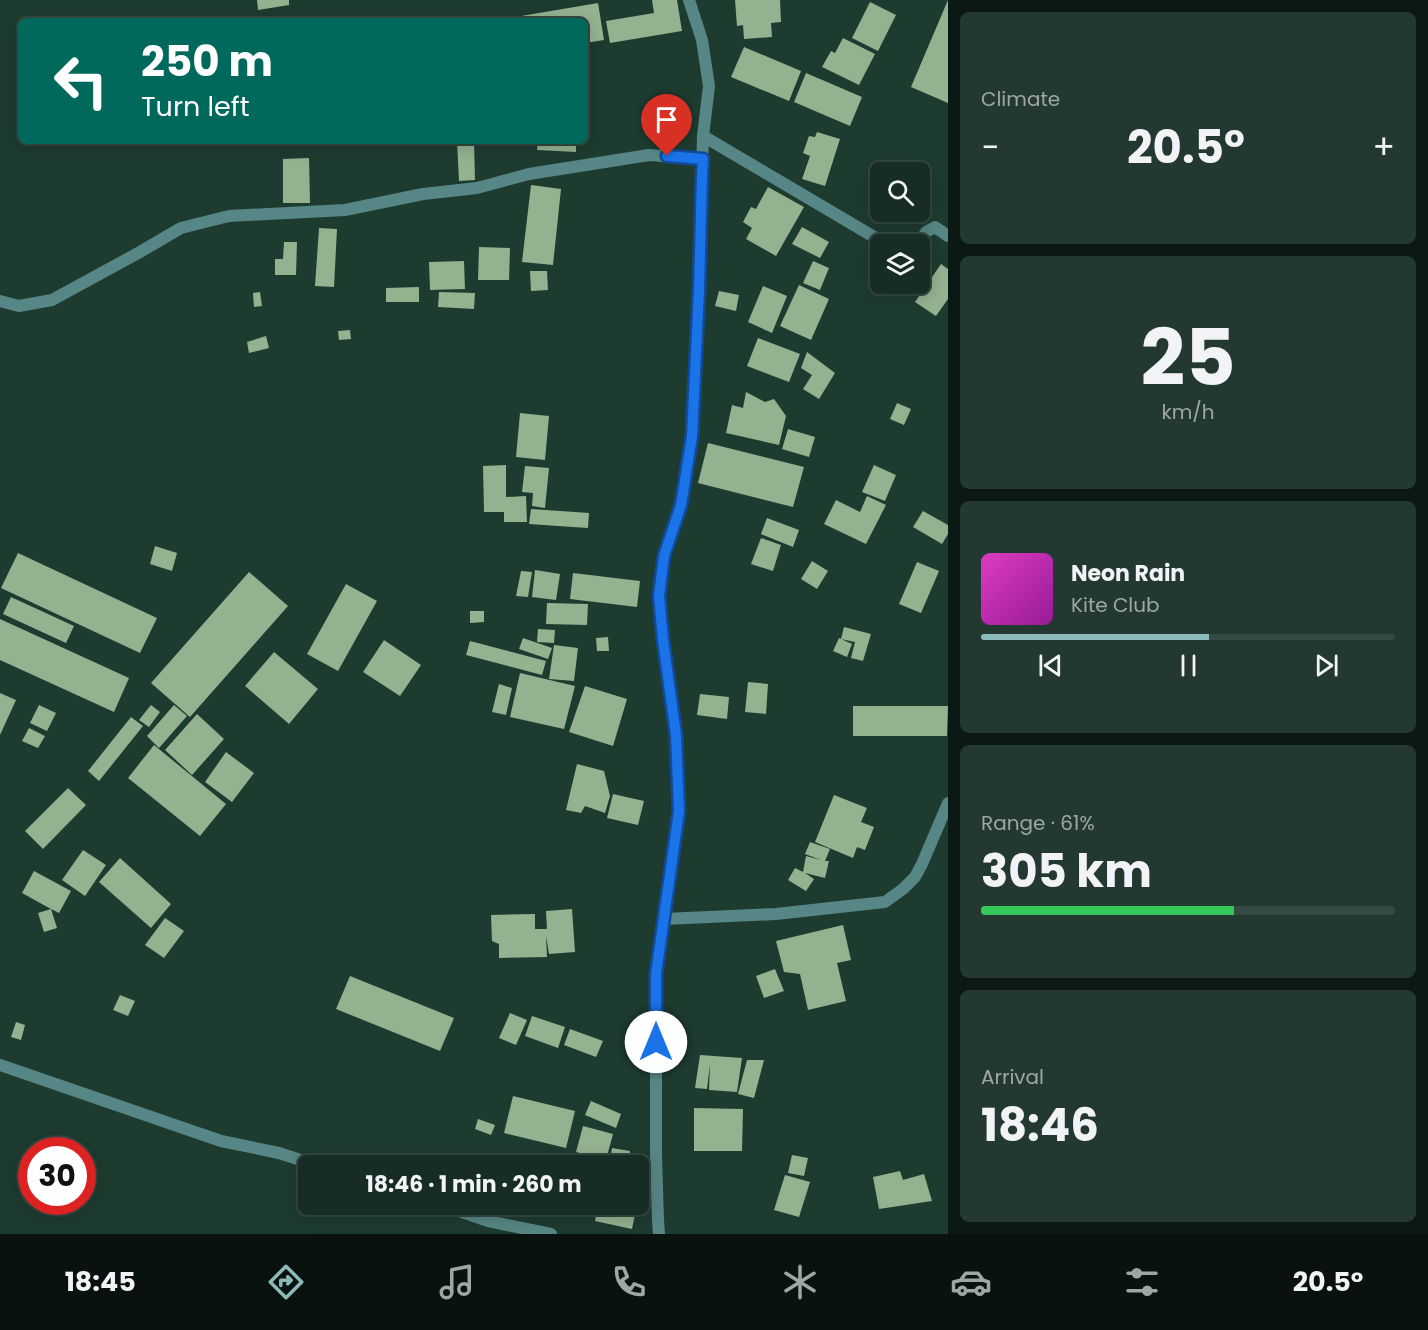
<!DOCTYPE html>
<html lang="en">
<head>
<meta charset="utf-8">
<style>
	:root { --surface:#162c24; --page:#233831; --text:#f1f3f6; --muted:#9ea7a6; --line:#354841; --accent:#8bbbb9 }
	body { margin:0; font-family:Poppins,sans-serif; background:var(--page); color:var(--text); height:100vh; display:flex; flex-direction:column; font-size:22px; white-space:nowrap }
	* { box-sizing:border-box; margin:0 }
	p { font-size:20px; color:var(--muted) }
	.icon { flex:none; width:33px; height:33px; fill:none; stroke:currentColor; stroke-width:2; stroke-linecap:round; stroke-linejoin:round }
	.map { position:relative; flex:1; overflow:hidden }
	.drawer { display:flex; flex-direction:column; gap:12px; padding:12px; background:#0c1814; width:480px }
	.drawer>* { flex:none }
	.top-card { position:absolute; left:18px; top:18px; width:570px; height:126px; border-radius:9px; box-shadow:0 3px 15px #0003,0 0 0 2px var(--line); background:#00695c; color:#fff; overflow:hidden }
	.fabs { position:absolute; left:870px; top:162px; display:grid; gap:12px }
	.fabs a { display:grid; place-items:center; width:60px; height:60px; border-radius:9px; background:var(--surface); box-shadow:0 3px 15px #0003,0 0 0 2px var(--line); font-size:30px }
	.speed { position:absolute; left:18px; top:1137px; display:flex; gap:12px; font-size:30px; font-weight:700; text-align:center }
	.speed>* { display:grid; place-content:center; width:78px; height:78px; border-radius:50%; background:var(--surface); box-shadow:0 3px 15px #0003,0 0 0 2px var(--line); line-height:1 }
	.speed .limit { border:9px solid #d22; background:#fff; color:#111 }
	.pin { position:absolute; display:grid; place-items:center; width:51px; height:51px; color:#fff; margin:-62px -26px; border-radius:50% 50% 50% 0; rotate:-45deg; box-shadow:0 0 6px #0007 }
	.pin .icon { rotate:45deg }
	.me { position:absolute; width:66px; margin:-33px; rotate:0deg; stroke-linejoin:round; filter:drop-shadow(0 0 4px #0008) }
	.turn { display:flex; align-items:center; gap:21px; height:126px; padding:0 24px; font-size:27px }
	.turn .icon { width:78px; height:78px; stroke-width:2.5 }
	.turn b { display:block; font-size:42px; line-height:51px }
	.big { font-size:45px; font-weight:700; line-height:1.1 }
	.drawer .card { flex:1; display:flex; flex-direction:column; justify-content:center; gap:9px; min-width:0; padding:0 21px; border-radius:9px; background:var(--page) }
	.drawer .dial { align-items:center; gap:0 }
	.dial b { font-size:78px; line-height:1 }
	.song { display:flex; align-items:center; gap:18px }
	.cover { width:72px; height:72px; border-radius:9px; background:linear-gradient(135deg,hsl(310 70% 55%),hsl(300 70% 35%)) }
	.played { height:6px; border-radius:3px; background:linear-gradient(90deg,var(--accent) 55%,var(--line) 55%) }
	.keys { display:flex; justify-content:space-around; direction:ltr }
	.heat { display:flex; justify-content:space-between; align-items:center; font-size:33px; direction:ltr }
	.charge { height:9px; border-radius:4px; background:linear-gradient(90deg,#34c759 61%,var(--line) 0) }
	.trip { position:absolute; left:298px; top:1155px; width:351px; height:60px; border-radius:9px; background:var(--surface); box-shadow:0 3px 15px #0003,0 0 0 2px var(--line); font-weight:700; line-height:60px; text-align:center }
	.menu { display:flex; height:96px; justify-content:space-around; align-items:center; background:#09120e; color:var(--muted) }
	.menu .icon { width:42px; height:42px }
	.menu .selected { color:var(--accent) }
	.menu b { font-size:27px; color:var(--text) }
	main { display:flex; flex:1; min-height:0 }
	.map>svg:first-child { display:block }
</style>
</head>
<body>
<main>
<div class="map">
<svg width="948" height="1234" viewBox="0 0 948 1234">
	<rect width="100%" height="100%" fill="#1e3b30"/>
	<!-- building -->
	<path fill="#94b190" d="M257,0H289V5L258,10Z
		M652,0H677L682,31L610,43L606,21L654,13Z
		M735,0H780L781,22L771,23L772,37L744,39L743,25L737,26Z
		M948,0V103L911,87Z
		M870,2L896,15L878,51L852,38Z
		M598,3L604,40L585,43V21H497V20Z
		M843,38L875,54L859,85L822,67L831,51L835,53Z
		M744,47L801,71L789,101L731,77Z
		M806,73L862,97L850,126L794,102Z
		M817,132L840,139L825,186L802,179L810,156L803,153L809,136L815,137Z
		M457,141H474L475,180L459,181Z
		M538,141H576V152L537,150Z
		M309,158L310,203H283V159Z
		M531,185L561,189L553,265L522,262Z
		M768,187L804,207L776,256L746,239L752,228L743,222L751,207L756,209Z
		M802,227L829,242L820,258L792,244Z
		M319,228L337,229L334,287L315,286Z
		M284,242H297L296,275H275V259H283Z
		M479,247L510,248L509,280H478Z
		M464,261L465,289L430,290L429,262Z
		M813,261L829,268L820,290L803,283Z
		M941,264L948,269V299L936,316L915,302Z
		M530,271H547L548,290L531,291Z
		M799,285L829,299L811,340L780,326Z
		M763,286L787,296L772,333L748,322Z
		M419,287V302H386V288Z
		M719,291L739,295L736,311L715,306Z
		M260,292L262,306L254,307L253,293Z
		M439,292L475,293L474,309L438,307Z
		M350,330L351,339L339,340L338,331Z
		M266,336L269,348L249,353L247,342Z
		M758,338L800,354L789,382L747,366Z
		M807,352L835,373L819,399L803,389L812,375L801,368Z
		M746,392L765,402L774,399L786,416L779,445L726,433L732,405L743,408Z
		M897,403L911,409L904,425L890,419Z
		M520,413L549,416L545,460L516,457Z
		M788,429L815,437L809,457L782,449Z
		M708,443L804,467L793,507L698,483Z
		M506,465V497L526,496L527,522H504V512H484L483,466Z
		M874,465L896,475L885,501L862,492Z
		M525,466L549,468L545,508L532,506L533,493L522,492Z
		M867,496L886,505L866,544L824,524L836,500L860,512Z
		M531,509L589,513L588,528L529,524Z
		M923,511L948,525V534L942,544L913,527Z
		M767,518L799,530L793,547L761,534Z
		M761,538L781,545L773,571L751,564Z
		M155,546L177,553L172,571L150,564Z
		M18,553L157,618L140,653L1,588Z
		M812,561L828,571L817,589L801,579Z
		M917,562L939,571L921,613L899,604Z
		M535,570L560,574L556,600L532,597Z
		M521,571L532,572L528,597L516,596Z
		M249,572L288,606L190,717L151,683Z
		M573,573L640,581L637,607L570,599Z
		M346,584L377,601L338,671L307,654Z
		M11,597L74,626L66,643L3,614Z
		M547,603L588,604L587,625L546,624Z
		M470,611H484V622L470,623Z
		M0,619L129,678L114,712L0,660Z
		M844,627L871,634L863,661L851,658L855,642L841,639Z
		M538,629L555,630L554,643L537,642Z
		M608,637L609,651H597L596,638Z
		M523,638L552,648L548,659L519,649Z
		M839,638L852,644L847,657L833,651Z
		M384,640L421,665L400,696L363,672Z
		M470,641L546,661L542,675L466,655Z
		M554,645L578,648L574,681L549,679Z
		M274,652L318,689L289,724L245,686Z
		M520,673L575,686L564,729L510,717Z
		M748,682L768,684L766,714L745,712Z
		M499,684L512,688L506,715L492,712Z
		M585,686L627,699L613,746L569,732Z
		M0,693L16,700L0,735Z
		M700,694L729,697L727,719L697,715Z
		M39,705L56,713L47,731L30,723Z
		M151,705L160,712L149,727L139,720Z
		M174,705L187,716L159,748L147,736Z
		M853,706H948L947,736H853Z
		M197,714L224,739L192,775L165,750Z
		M131,717L143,726L99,781L88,771Z
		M29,728L45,736L38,748L22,741Z
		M154,745L226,804L200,836L128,778Z
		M226,752L254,773L232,802L205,782Z
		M577,764L604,771L610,796L605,813L585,806L581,813L566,810Z
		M68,788L86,805L43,849L25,831Z
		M613,794L644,801L638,825L607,818Z
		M834,795L867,808L861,822L874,827L865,850L857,847L853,858L815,842Z
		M810,842L830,849L825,861H829L825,878L805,873L814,879L806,891L788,880L795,868L803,872L806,856L821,860L805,854Z
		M83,850L106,865L85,896L62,880Z
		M120,858L171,904L151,928L99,882Z
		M34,871L71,891L59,913L51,909L57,928L44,932L38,913L51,909L22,893Z
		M572,909L575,952L549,954L546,936L547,957L499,958V944L492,941L491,915L535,914V929H547L546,911Z
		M165,918L184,931L164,958L145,945Z
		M843,925L851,960L837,963L846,1001L808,1010L800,974L784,972L776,941Z
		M775,969L784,991L764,998L756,976Z
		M350,976L454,1018L440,1051L336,1009Z
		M120,995L135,1001L128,1016L113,1010Z
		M510,1013L527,1020L516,1045L499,1038Z
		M532,1016L565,1027L558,1048L525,1036Z
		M16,1022L25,1025L21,1040L11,1037Z
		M570,1029L603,1041L596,1057L564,1045Z
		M700,1055L742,1058L737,1092L709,1090L710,1064L707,1089L695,1088Z
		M747,1060H764L754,1098L738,1094Z
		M513,1096L575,1111L566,1148L504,1133Z
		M591,1101L621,1114L616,1128L585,1115Z
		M694,1108L743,1109L742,1151H694Z
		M478,1119L495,1125L491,1135L475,1129Z
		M583,1126L613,1134L606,1160L576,1152Z
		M612,1148L630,1151L629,1164L610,1161Z
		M792,1155L808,1158L804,1176L788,1173Z
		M900,1171L903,1180L924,1174L932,1201L879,1209L873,1177Z
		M785,1175L810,1182L799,1217L774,1210Z
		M598,1204H637L632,1229L595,1221Z"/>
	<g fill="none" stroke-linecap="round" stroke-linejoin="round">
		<!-- street -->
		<path stroke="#568685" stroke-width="12" d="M703,136L886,244
			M919,244L926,232L935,227L948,236
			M0,301L19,306L52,300L140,252L181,228L229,216L345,210L423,194L477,188L529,174L649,155L703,159
			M664,919L776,914L885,902L903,889L915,877L922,864L948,803
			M0,1065L221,1141L279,1153L319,1166
			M439,1204L488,1221L551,1234
			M659,1234L658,1220L656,1157V974L679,811L676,735L663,640L659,596L664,556L681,505L692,437L699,290L703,136L709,86L702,40L689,0"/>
	</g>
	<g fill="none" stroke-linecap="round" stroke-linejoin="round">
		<defs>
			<path id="route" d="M656,1042V974L679,811L676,735L663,640L659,596L664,556L681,505L692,436L699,290L702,176L703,159L667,156"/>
		</defs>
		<!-- route casing -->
		<use href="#route" stroke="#114b97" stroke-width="15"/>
		<!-- route -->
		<use href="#route" stroke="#1a73e8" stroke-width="10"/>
	</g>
</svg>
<div class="fabs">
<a><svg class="icon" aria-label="search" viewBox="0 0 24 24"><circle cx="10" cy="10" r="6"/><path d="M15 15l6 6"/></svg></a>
<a><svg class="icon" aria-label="layers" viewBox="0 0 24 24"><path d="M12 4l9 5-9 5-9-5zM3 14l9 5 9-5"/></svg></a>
</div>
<div class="speed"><div class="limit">30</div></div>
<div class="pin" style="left:667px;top:156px;background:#d93025"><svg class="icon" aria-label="arrive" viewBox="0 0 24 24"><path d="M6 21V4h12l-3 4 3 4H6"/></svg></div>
<svg class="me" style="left:656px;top:1042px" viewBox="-20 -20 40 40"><circle r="19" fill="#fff"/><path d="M0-13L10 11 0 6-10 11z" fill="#1a73e8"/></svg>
<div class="trip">18:46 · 1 min · 260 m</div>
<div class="top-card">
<div class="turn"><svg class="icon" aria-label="left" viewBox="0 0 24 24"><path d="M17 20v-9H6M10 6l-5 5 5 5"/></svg><div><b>250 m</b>Turn left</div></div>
</div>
</div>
<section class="drawer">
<div class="card"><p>Climate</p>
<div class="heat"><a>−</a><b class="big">20.5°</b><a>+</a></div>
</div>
<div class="card dial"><b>25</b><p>km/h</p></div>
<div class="card">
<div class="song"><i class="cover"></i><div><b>Neon Rain</b><p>Kite Club</p></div></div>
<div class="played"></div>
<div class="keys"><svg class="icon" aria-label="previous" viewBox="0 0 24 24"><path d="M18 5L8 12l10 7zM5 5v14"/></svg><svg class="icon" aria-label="pause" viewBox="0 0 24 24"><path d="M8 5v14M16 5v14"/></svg><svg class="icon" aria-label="next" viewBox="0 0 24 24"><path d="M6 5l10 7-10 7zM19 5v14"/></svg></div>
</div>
<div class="card"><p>Range · 61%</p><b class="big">305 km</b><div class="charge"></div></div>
<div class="card"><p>Arrival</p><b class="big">18:46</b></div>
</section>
</main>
<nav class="menu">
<b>18:45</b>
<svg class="icon selected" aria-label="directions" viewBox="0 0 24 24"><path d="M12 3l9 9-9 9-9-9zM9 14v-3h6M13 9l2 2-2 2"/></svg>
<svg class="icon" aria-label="music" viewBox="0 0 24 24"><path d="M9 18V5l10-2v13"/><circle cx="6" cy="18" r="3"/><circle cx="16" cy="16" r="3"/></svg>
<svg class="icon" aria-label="phone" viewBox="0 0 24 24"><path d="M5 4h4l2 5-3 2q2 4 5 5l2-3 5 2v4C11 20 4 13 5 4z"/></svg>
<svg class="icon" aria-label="climate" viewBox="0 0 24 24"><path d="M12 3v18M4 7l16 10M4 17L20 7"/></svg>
<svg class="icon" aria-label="car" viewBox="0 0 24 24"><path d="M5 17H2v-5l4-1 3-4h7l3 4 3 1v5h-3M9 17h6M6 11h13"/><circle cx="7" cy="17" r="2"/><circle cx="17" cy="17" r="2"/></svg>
<svg class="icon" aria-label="filters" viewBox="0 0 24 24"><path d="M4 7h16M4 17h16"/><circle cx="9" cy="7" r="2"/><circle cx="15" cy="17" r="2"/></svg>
<b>20.5°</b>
</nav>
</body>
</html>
